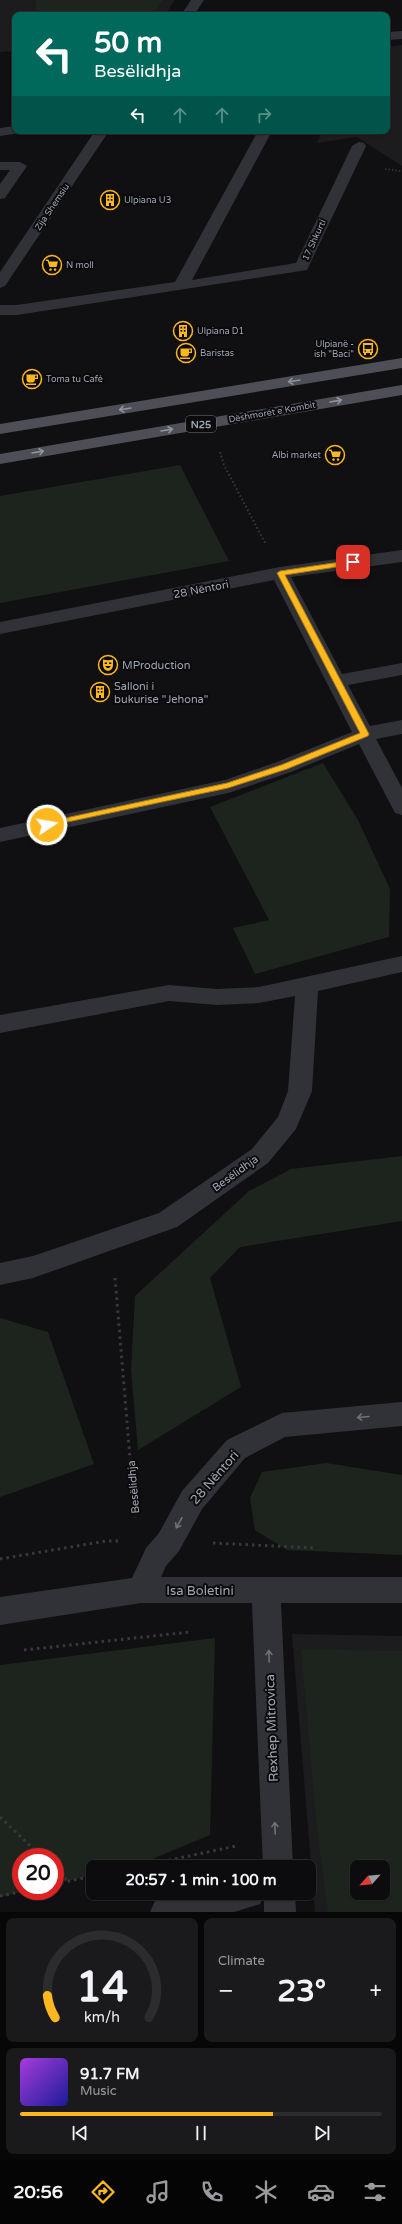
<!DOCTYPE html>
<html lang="en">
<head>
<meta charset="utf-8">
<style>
	:root { --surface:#0c0c0e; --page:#1a1a1c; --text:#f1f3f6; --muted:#9a9b9e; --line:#2c2c2e; --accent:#fcb81e }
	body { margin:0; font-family:"Varela Round",sans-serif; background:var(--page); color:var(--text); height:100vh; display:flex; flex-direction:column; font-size:15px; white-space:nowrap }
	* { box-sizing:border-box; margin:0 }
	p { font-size:13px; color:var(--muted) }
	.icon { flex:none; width:22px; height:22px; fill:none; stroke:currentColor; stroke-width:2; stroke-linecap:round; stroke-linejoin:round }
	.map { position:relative; height:1912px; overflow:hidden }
	.panel { display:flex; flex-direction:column; gap:6px; padding:6px; background:#070708; flex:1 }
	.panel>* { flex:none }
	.guide { position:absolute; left:12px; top:12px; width:378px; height:122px; border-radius:8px; box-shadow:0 1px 3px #0004,0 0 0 1px var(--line); background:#00695c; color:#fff; overflow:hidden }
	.needle { width:26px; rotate:243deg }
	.tools { position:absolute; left:350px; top:1860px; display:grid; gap:8px }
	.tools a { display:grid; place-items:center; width:40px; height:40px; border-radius:8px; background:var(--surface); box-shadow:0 1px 3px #0004,0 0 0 1px var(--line); font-size:20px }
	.speed { position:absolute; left:12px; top:1848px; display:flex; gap:8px; font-size:20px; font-weight:700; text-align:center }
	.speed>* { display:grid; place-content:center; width:52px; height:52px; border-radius:50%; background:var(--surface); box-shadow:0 1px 3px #0004,0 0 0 1px var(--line); line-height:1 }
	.speed .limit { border:6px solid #d22; background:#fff; color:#111 }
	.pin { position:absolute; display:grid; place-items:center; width:34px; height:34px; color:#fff; margin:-17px; border-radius:8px; box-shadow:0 2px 6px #0006 }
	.me { position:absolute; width:44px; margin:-22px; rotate:78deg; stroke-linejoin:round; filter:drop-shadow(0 0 3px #0008) }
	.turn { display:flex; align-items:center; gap:14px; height:84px; padding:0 16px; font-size:18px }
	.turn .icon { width:52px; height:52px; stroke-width:2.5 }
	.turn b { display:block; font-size:28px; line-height:34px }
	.lanes { display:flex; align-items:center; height:38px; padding:0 16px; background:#0003; justify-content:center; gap:20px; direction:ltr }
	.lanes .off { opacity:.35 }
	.big { font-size:30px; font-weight:800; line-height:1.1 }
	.panel .tile { flex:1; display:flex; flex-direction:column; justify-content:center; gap:6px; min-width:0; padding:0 14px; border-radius:8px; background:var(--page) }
	.panel .dial { align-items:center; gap:0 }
	.dial svg { height:104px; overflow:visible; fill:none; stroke:var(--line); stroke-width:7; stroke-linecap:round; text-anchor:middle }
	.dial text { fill:var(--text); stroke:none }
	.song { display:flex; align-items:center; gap:12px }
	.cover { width:48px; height:48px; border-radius:6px; background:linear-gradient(135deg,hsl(280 70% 55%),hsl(240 70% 35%)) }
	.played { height:4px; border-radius:2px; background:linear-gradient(90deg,var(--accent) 70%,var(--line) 70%) }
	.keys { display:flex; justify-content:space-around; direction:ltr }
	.heat { display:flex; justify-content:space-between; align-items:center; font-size:22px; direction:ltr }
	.panel .tiles { flex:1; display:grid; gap:6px; grid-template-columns:1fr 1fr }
	.tile:last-child { grid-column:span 2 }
	.trip { position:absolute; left:86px; top:1860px; width:230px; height:40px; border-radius:8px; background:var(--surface); box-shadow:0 1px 3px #0004,0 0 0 1px var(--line); font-weight:800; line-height:40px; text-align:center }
	.menu { display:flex; height:64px; justify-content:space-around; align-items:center; background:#050506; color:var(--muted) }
	.menu .icon { width:28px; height:28px }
	.menu .selected { color:var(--accent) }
	.menu b { font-size:18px; color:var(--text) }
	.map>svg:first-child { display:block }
</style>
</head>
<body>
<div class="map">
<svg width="402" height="1912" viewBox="0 0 402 1912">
	<rect width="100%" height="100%" fill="#101012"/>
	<!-- built -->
	<path fill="#1c1c1f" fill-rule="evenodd" d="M0,0H175L165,15H15V51L0,52Z
		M402,45V166L357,137L317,143L322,131H387V47Z
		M292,1634L402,1636V1912H315ZM357,1867H383V1893H357Z"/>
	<!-- green -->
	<path fill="#1c241d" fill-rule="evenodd" d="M36,0H163L151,15H40L36,12Z
		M180,465L229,561L0,603V496Z
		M323,763L358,820L390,889L389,937L255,974L233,928L269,920L210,807Z
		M402,1156V1221L240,1247L210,1278L241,1387L138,1450L131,1370L135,1296L249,1191L291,1169Z
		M0,1318L48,1332L94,1464L0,1497Z
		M326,1463L402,1475V1555L287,1550L255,1530L250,1498L262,1472Z
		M215,1638L210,1835L138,1865L128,1867H93V1875L55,1884V1857H21V1891H25L0,1897V1665Z
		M301,1649L402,1651V1912H328L317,1829ZM357,1867H383V1893H357Z"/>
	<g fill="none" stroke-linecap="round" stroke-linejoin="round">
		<!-- path-far2 -->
		<path stroke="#37393e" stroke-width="1.5" stroke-dasharray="1.5 2" stroke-linecap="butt" d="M385,169L402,171"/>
		<!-- path-far1 -->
		<path stroke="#37393e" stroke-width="2" stroke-dasharray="1.5 2.5" stroke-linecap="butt" d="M220,452L224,465L265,543"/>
		<!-- path -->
		<path stroke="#37393e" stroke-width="3" stroke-dasharray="2.5 4" stroke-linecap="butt" d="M115,1278L135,1518
			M213,1543L314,1548
			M0,1559L106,1541H120
			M24,1650L190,1632
			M0,1817L42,1857
			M137,1867L236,1846
			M55,1869L68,1881
			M55,1884L93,1876
			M0,1896L24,1891"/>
		<!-- minor -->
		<path fill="#313237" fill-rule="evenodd" d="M191,0H204L194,15H181Z
			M402,31V39L387,40V32Z
			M15,126V131H21L20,133L0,136V128Z
			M95,131H109L5,286L0,288V272Z
			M258,131H272L192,280L296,263L352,146L359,142L364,143L366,146L307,270L17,315H0V305H17L175,282Z
			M0,162H20L27,166L5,198L0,199V184L10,170H0Z
			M402,550V562L291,577L342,674L402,663V675L348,685L370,726L402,720V734L376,739L402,788V815L395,813L359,744L291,772L228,793L0,842V828L225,780L277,762L352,732L274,580L0,634V622L280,567Z
			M402,956V972L318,991L312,1091L296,1129L268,1163L177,1227L33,1278L0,1285V1263L33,1256L159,1213L252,1149L278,1117L288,1091L295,996L259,1003L217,1005L169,1001L0,1033V1015L169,985L217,989L259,987Z
			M402,1402V1426L285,1437L245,1458L202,1509L179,1551L166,1566L161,1577H402V1603H281L293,1867H263L252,1603H141L0,1625V1597L132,1578L146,1548L159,1533L182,1491L227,1440L282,1413Z
			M181,1893H295L296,1912H264V1895L260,1904L234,1912H150L155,1901Z"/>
		<!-- major -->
		<path fill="#4d4e56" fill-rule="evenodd" d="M402,358V368L0,434V424Z
			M402,385V395L0,464V454Z"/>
	</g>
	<!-- one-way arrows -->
	<defs><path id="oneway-shaft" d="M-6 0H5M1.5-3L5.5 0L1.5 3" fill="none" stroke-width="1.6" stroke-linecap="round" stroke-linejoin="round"/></defs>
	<g stroke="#8f94a0">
		<use href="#oneway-shaft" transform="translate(294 381) rotate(171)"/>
		<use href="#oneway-shaft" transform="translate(336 401) rotate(-10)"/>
		<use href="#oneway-shaft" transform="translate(125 409) rotate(171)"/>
		<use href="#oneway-shaft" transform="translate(167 430) rotate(-10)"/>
		<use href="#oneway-shaft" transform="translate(38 452) rotate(-10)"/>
	</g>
	<g stroke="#6e717b">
		<use href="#oneway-shaft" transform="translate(363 1417) rotate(175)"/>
		<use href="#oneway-shaft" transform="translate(179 1523) rotate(119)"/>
		<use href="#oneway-shaft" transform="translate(269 1656) rotate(-92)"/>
		<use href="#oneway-shaft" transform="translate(275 1828) rotate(-92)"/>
	</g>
	<!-- route -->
	<path fill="#fcb81e" stroke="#a47814" d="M353,560L357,562L356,564L285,575L369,734L368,736L287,769L228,788L44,827V823L47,822L227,783L281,765L360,733L277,573L280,571Z"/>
	<!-- icons -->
	<defs>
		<symbol id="building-ring" viewBox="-11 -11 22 22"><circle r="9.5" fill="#0b0b0d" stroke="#fcb81e" stroke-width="1.5"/><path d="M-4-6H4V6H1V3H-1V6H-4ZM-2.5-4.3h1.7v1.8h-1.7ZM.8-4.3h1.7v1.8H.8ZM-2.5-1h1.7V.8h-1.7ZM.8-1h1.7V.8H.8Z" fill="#fcb81e"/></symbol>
		<symbol id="supermarket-ring" viewBox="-11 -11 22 22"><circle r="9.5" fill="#0b0b0d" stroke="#fcb81e" stroke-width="1.5"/><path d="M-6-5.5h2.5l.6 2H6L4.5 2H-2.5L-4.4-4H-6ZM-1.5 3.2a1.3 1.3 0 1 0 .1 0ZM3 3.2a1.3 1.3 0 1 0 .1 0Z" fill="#fcb81e"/></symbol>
		<symbol id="bus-ring" viewBox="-11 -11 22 22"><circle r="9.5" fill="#0b0b0d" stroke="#fcb81e" stroke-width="1.5"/><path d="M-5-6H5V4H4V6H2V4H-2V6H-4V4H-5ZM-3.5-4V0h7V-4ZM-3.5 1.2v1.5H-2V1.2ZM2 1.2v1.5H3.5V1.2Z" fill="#fcb81e"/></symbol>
		<symbol id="cafe-ring" viewBox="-11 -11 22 22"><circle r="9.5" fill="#0b0b0d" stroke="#fcb81e" stroke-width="1.5"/><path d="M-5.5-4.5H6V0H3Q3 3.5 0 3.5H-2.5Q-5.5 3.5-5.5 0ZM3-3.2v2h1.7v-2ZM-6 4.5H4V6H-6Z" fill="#fcb81e"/></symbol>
		<symbol id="theatre-ring" viewBox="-11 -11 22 22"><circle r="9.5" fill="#0b0b0d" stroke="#fcb81e" stroke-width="1.5"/><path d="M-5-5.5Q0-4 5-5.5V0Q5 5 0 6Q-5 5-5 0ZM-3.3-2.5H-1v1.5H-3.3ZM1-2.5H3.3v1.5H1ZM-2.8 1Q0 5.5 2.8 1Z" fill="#fcb81e"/></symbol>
	</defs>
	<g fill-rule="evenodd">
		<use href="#building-ring" x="99" y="189" width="22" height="22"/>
		<use href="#supermarket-ring" x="41" y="254" width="22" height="22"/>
		<use href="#building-ring" x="172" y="320" width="22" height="22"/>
		<use href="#bus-ring" x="357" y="338" width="22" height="22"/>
		<use href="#cafe-ring" x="175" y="342" width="22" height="22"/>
		<use href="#cafe-ring" x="21" y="368" width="22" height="22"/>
		<use href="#supermarket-ring" x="324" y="444" width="22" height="22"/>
		<use href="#theatre-ring" x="97" y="654" width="22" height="22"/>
		<use href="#building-ring" x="89" y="681" width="22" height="22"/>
	</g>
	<g text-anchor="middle" stroke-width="4" stroke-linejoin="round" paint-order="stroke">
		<!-- far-poi labels -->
		<g font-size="9" fill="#a0a5b3" stroke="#0b0b0d" text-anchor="start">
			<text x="124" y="203">Ulpiana U3</text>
			<text x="66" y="268">N moll</text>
			<text x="197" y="334">Ulpiana D1</text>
			<text x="354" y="347" text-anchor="end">Ulpianë -<tspan x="354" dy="10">ish "Baci"</tspan></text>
			<text x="200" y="356">Baristas</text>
			<text x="46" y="382">Toma tu Café</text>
			<text x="321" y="458" text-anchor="end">Albi market</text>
		</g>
		<!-- far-street labels -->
		<g font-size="9" fill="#a0a5b3" stroke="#0b0b0d">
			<text transform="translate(52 207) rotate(-56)" y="3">Zija Shemsiu</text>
			<text transform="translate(314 240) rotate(-65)" y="3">17 Shkurti</text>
			<text transform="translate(272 412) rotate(-10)" y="3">Dëshmorët e Kombit</text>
		</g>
		<!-- shield labels -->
		<rect fill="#0b0b0d" stroke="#737781" stroke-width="1" x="186" y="416" width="30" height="16" rx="3"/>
		<g font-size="10" font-weight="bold" fill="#a0a5b3">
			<text x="201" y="428">N25</text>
		</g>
		<!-- street labels -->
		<g font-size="11" fill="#a0a5b3" stroke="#0b0b0d">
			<text transform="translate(201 589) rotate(-11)" y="4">28 Nëntori</text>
			<text transform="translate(235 1173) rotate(-36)" y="4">Besëlidhja</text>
			<text transform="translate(133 1487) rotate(-95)" y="4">Besëlidhja</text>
		</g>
		<!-- poi labels -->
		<g font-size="11" fill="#a0a5b3" stroke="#0b0b0d" text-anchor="start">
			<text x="122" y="669">MProduction</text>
			<text x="114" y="690">Salloni i<tspan x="114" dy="13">bukurise "Jehona"</tspan></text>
		</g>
		<!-- near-street labels -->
		<g font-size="13" fill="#a0a5b3" stroke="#0b0b0d">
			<text transform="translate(214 1477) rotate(-49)" y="5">28 Nëntori</text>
			<text x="200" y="1595">Isa Boletini</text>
			<text transform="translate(271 1728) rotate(-92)" y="5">Rexhep Mitrovica</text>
		</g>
	</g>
</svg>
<div class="tools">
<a><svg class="needle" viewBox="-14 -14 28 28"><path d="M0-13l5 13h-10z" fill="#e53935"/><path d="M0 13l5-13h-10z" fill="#9a9b9e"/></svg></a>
</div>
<div class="speed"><div class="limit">20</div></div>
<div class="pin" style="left:353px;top:562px;background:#d93025"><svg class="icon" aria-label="arrive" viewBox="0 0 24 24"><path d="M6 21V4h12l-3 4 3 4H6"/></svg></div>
<svg class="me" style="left:47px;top:825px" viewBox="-20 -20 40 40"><circle r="17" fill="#fcb81e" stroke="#fff" stroke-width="3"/><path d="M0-11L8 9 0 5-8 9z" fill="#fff"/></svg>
<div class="trip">20:57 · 1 min · 100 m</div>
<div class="guide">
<div class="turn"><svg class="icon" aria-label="left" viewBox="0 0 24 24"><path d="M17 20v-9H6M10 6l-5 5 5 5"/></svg><div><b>50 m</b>Besëlidhja</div></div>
<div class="lanes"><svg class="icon" aria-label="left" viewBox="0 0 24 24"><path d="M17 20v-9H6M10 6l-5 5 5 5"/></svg><svg class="icon off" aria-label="ahead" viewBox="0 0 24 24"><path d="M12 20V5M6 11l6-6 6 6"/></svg><svg class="icon off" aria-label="ahead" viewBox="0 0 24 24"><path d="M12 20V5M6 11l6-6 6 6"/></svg><svg class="icon off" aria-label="right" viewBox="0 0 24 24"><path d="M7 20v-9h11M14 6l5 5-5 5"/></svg></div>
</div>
</div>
<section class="panel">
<div class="tiles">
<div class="tile dial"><svg viewBox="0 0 100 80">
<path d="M14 69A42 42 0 1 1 86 69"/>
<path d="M14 69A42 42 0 0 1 8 52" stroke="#fcb81e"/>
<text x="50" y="56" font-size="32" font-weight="700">14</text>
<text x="50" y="72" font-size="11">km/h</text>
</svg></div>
<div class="tile"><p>Climate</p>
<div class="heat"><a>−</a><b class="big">23°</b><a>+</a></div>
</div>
<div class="tile">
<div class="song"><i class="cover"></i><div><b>91.7 FM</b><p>Music</p></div></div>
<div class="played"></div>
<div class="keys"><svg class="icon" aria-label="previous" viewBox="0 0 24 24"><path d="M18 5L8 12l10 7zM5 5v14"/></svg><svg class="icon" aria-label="pause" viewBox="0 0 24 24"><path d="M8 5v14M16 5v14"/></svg><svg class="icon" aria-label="next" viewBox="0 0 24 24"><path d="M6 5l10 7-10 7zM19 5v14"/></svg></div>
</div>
</div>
</section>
<nav class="menu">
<b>20:56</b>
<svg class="icon selected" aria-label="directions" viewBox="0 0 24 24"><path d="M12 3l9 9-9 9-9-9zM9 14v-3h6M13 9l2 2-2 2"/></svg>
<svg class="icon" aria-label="music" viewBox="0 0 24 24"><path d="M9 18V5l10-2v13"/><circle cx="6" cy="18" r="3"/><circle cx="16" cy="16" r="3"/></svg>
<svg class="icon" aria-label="phone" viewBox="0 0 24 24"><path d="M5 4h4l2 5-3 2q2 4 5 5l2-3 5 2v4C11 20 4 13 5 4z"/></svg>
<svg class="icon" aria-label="climate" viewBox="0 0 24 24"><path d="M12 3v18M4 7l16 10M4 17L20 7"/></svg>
<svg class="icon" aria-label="car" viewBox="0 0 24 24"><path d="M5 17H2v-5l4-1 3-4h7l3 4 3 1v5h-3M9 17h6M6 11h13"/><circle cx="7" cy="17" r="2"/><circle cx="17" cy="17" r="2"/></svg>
<svg class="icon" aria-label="filters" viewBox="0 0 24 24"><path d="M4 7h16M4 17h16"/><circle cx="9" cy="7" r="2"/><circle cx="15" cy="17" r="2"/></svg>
</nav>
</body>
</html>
